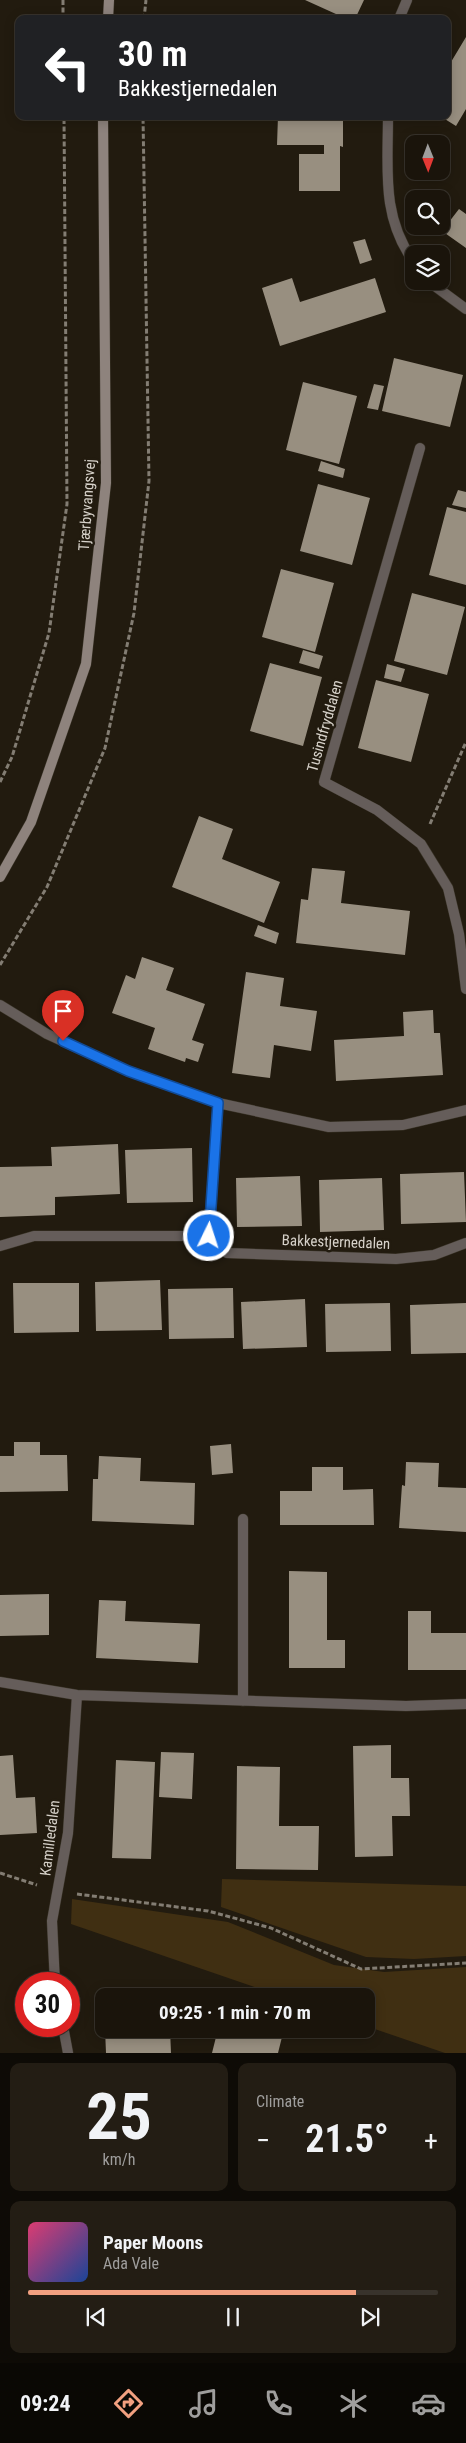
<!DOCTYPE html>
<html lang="en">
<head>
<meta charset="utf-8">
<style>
	:root { --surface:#1a140b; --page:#231d14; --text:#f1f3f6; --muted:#9f9e9d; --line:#38332c; --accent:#f2a080 }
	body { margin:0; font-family:"Roboto Condensed",sans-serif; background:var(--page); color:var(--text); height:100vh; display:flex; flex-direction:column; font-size:19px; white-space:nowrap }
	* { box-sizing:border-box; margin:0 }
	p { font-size:16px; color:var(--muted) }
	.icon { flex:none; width:28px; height:28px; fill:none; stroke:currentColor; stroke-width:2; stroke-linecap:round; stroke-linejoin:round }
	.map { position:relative; height:2053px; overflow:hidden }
	.details { display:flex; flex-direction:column; gap:10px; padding:10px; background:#0e0b06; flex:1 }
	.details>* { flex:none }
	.guide { position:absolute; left:15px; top:15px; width:436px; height:105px; border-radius:10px; box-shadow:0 2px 12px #0003,0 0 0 1px var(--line); background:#202124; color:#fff; overflow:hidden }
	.needle { width:32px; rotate:179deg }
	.buttons { position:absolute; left:405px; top:135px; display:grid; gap:10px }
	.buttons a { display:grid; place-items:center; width:45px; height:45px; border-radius:10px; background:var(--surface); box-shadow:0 2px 12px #0003,0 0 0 1px var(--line); font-size:25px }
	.speed { position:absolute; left:15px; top:1972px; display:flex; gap:10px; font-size:25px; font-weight:700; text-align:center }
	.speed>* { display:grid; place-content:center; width:65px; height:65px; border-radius:50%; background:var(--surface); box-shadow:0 2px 12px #0003,0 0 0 1px var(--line); line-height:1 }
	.speed .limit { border:8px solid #d22; background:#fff; color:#111 }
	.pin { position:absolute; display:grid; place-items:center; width:42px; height:42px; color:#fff; margin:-51px -21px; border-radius:50% 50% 50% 0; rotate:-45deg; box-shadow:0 0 5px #0007 }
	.pin .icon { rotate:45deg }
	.me { position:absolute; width:55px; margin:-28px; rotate:4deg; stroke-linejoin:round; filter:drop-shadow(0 0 4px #0008) }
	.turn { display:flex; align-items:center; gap:18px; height:105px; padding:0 20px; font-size:22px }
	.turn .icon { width:65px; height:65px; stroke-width:2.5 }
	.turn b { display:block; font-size:35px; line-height:42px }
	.big { font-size:38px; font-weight:700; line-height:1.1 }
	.details .tile { flex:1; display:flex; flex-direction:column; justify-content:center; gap:8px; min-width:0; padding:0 18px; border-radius:10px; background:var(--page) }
	.details .dial { align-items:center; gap:0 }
	.dial b { font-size:65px; line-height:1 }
	.song { display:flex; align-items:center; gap:15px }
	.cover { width:60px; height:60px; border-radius:8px; background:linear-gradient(135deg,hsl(340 70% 55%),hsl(220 70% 35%)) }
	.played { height:5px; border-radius:2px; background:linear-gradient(90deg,var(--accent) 80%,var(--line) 80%) }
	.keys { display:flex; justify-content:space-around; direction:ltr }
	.heat { display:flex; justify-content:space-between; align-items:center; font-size:28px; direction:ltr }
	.details .tiles { flex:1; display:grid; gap:10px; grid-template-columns:1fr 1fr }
	.tile:last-child { grid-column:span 2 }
	.trip { position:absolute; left:95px; top:1988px; width:280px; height:50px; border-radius:10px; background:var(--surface); box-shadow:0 2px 12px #0003,0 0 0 1px var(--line); font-weight:700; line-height:50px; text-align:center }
	.menu { display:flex; height:80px; justify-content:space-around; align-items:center; background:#0a0804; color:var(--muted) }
	.menu .icon { width:35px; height:35px }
	.menu .current { color:var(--accent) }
	.menu b { font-size:22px; color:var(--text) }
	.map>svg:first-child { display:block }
</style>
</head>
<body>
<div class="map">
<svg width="466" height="2053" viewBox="0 0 466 2053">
	<rect width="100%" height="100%" fill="#221b0f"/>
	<!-- green -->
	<path fill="#402f12" d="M222,1879L466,1886V1956L414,1959L366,1957L221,1907Z
		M72,1899L228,1922L334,1965L384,1972L466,1967V2053H445L366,2026V1996H281L71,1924Z"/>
	<!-- building -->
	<path fill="#988f80" d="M305,0H364L355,19H347Z
		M466,37V109L456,126L440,116H448V67Z
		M278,116H343V147L340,146V191H299V154H324V145H277Z
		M459,209L466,214V248L442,231Z
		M365,239L372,260L360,264L353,242Z
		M292,278L300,302L375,278L386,312L280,346L262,288Z
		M394,358L463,375L450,427L382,411Z
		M303,382L357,396L339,464L286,450Z
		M374,384L384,386L378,410L367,408Z
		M321,461L345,469L343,478L318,471Z
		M318,484L370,498L352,565L300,551Z
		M458,490L466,492V508L452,505Z
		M447,507L466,512V585L429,575Z
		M281,569L334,583L315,652L262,637Z
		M412,593L465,607L447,675L394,661Z
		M303,650L323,656L319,669L299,663Z
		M270,663L322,677L303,746L250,731Z
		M387,664L405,669L401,682L384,678Z
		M376,680L429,694L411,762L358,748Z
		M199,816L233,829L222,859L280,882L264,923L172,887Z
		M312,868L345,871L341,903L410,911L405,955L296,943L301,899L308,900Z
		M258,925L279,933L276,944L254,936Z
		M142,957L174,968L166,990L205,1004L192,1040L204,1044L198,1062L186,1058L185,1062L148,1049L155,1028L112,1013L126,975L135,979Z
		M246,972L284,978L280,1006L317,1011L311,1051L274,1045L270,1078L232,1073Z
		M433,1010L434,1033H440L443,1075L336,1081L334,1040L404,1036L403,1012Z
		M118,1144L120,1194L55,1197V1215L0,1217V1167L52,1166L51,1147Z
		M192,1148L193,1202L127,1203L125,1150Z
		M464,1172L466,1222L401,1224L400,1174Z
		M300,1176L302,1226L237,1227L236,1178Z
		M382,1178L384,1230L320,1232L319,1180Z
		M160,1280L162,1330L96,1331L95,1282Z
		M13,1283H79V1332L14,1333Z
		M233,1288L234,1338L169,1339L168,1289Z
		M305,1299L307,1347L243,1349L241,1302Z
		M390,1303L391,1351L326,1352L325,1304Z
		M466,1303V1353L411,1354L410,1305Z
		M14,1442H40V1455H67L68,1491L0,1492V1456H14Z
		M231,1444L233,1473L212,1475L210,1446Z
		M99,1456L141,1458L140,1481L195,1483L194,1525L92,1521L93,1479H98Z
		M406,1462L439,1463L438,1487L466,1488V1532L399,1528L402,1485L405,1486Z
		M312,1467H343V1490L373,1489L374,1525H280V1491H312Z
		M289,1571L327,1572V1640H345V1668H289Z
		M49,1594V1635L0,1636V1595Z
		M99,1600L126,1601L125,1621L200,1624L198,1663L96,1658Z
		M408,1611H431V1633H466V1670H408Z
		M391,1745V1778H409L410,1816H392L393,1856L355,1857L353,1746Z
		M161,1752L194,1753L192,1799L159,1797Z
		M13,1755L16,1798L35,1797L37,1833L0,1835V1756Z
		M116,1760L155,1762L151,1859L112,1858Z
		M237,1766L280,1767L279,1826H319L318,1870L236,1869Z
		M105,2029H170L171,2053H106Z
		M218,2029H284L278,2053H212Z"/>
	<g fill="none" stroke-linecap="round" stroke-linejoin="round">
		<defs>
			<path id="street" d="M399,19L407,0
				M388,116C388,169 381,217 414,262
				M428,281L466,309
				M420,448L324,782L377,810L421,844L448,888L459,934L466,989
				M0,1005L47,1034L128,1071L218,1103L329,1127L403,1125L466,1110
				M209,1236L218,1103
				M0,1246L34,1236H209L227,1253L396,1259L434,1255L466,1243
				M243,1519V1701
				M0,1682L77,1695L406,1706L466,1704
				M55,1984L52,1921L68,1833L77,1695
				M63,2026L68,2053"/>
			<path id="secondary" d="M108,19L109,0
				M0,877L31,822L86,664L106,483L103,116"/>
		</defs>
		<!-- street casing -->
		<use href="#street" stroke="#3b3529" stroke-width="11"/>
		<!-- secondary casing -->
		<use href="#secondary" stroke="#3b3529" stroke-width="11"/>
		<!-- path -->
		<path stroke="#837d73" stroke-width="3" stroke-dasharray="5 2.5" stroke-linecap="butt" d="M63,0V19
			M144,19L146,0
			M0,782L12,757L49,633L67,504L64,116
			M430,824L466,742
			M0,965L47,887L105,748L134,613L149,481L143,116
			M0,1873L37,1885
			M77,1894L208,1911L271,1928L361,1969L466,1963"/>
		<!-- street -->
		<use href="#street" stroke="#655d5a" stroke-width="10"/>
		<!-- secondary -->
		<use href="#secondary" stroke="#8e837d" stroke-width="10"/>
	</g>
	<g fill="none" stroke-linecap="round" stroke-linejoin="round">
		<defs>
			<path id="route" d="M63,1041L128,1071L218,1103L209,1236"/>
		</defs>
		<!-- route casing -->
		<use href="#route" stroke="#114b97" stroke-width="12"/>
		<!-- route -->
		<use href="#route" stroke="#1a73e8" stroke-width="9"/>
	</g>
	<g text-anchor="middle" stroke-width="5" stroke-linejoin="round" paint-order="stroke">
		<!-- street labels -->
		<g font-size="15" fill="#d7d2ca" stroke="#221b0f">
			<text transform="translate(87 505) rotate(-86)" y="5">Tjærbyvangsvej</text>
			<text transform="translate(325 726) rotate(-74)" y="5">Tusindfryddalen</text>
			<text transform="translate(336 1242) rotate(2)" y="5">Bakkestjernedalen</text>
			<text transform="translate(50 1838) rotate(-83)" y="5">Kamilledalen</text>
		</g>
	</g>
</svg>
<div class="buttons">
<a><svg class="needle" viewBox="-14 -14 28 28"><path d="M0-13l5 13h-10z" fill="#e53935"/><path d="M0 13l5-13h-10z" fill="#9f9e9d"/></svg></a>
<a><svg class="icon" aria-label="search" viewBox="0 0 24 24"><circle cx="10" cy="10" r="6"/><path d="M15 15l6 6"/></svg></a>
<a><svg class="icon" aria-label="layers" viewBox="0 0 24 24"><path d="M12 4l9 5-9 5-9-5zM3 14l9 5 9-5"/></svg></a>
</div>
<div class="speed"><div class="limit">30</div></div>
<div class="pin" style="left:63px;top:1041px;background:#d93025"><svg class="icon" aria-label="arrive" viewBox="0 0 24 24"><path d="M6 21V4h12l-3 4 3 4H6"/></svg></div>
<svg class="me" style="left:209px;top:1236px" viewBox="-20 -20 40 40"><circle r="17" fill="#1a73e8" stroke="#fff" stroke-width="3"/><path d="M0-11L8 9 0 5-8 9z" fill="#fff"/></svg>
<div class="trip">09:25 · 1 min · 70 m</div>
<div class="guide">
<div class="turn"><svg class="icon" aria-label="left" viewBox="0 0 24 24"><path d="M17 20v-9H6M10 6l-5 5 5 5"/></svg><div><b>30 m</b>Bakkestjernedalen</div></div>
</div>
</div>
<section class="details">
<div class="tiles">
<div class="tile dial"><b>25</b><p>km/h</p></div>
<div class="tile"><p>Climate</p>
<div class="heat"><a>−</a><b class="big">21.5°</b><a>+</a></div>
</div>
<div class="tile">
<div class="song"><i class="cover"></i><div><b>Paper Moons</b><p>Ada Vale</p></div></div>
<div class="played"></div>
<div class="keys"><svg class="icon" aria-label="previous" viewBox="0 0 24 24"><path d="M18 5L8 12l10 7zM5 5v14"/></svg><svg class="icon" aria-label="pause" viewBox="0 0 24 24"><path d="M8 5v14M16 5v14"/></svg><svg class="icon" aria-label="next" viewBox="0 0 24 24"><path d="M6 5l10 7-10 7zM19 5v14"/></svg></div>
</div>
</div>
</section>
<nav class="menu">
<b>09:24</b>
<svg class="icon current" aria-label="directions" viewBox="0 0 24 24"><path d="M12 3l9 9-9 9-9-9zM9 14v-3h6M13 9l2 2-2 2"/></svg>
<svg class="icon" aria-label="music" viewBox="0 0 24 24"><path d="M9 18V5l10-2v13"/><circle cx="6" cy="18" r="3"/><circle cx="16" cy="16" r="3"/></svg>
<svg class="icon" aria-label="phone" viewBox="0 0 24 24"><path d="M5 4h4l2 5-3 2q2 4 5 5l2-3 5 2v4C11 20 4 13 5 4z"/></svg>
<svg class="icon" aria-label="climate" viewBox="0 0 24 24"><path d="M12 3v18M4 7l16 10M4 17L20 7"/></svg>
<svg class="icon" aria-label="car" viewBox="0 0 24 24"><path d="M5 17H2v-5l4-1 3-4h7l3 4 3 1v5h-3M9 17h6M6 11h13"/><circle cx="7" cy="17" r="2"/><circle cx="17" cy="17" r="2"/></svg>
</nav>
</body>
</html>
